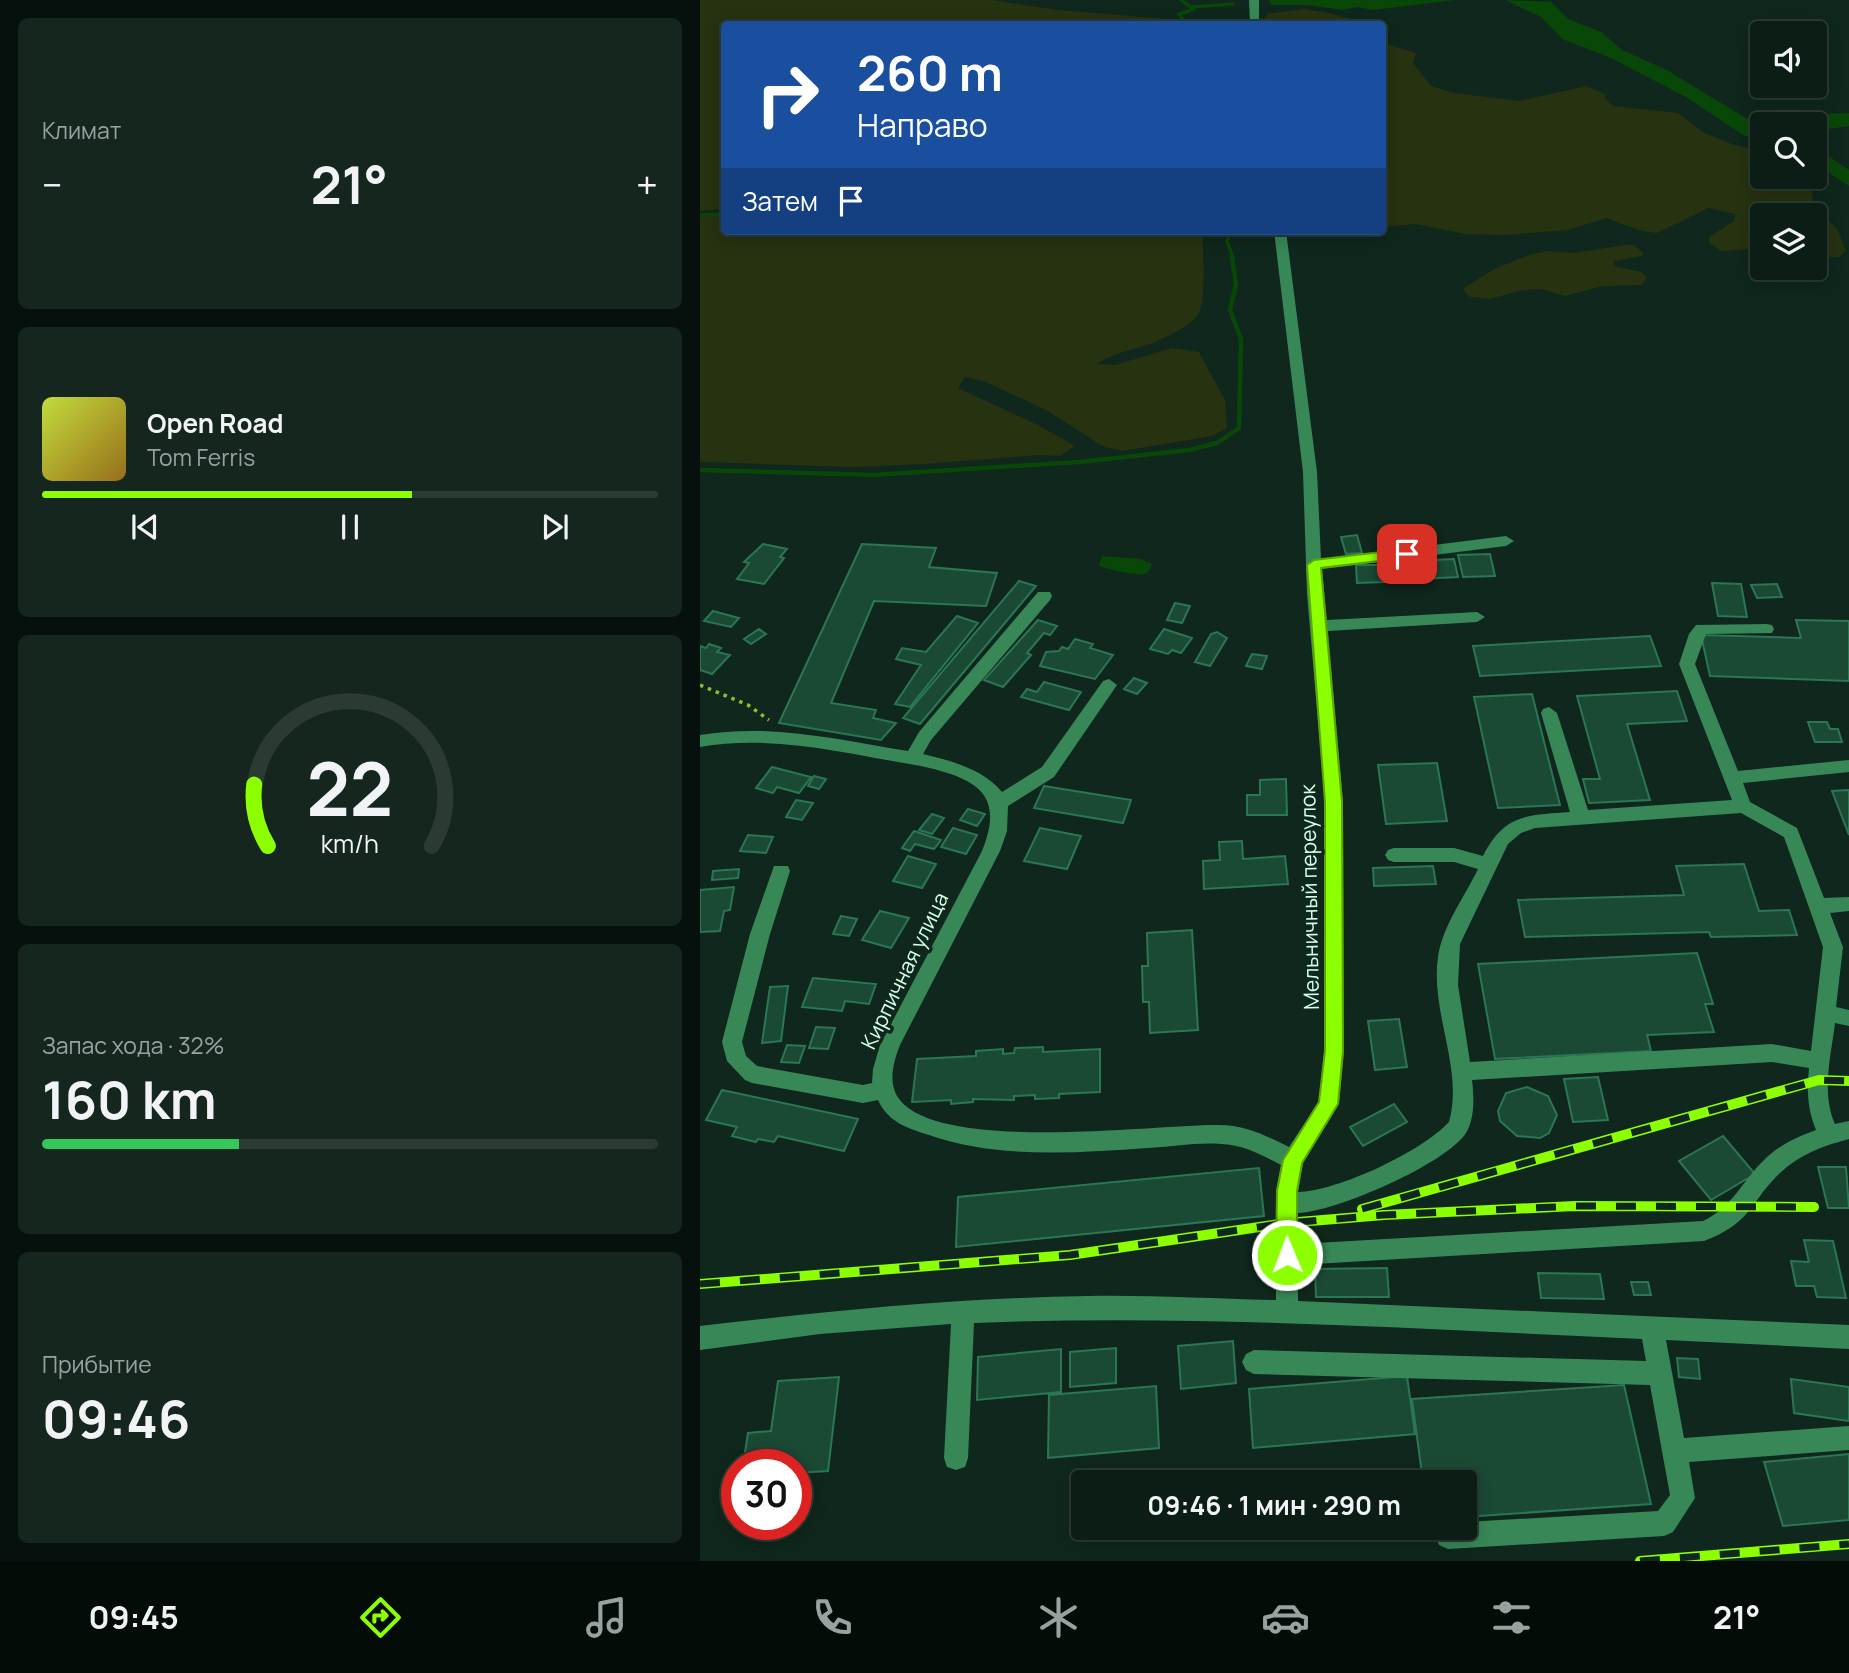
<!DOCTYPE html>
<html lang="ru">
<head>
<meta charset="utf-8">
<style>
	:root { --surface:#0b1d15; --page:#14261e; --text:#f1f3f6; --muted:#9aa2a0; --line:#2b3b34; --accent:#8cff01 }
	body { margin:0; font-family:Manrope,sans-serif; background:var(--page); color:var(--text); height:100vh; display:flex; flex-direction:column; font-size:26px; white-space:nowrap }
	* { box-sizing:border-box; margin:0 }
	p { font-size:23px; color:var(--muted) }
	.icon { flex:none; width:38px; height:38px; fill:none; stroke:currentColor; stroke-width:2; stroke-linecap:round; stroke-linejoin:round }
	.map { position:relative; flex:1; overflow:hidden }
	.sheet { display:flex; flex-direction:column; gap:18px; padding:18px; background:#06100c; width:700px }
	.sheet>* { flex:none }
	.banner { position:absolute; left:21px; top:21px; width:665px; height:214px; border-radius:7px; box-shadow:0 4px 18px #0003,0 0 0 2px var(--line); background:#1a4fa0; color:#fff; overflow:hidden }
	.buttons { position:absolute; left:1050px; top:21px; display:grid; gap:14px }
	.buttons a { display:grid; place-items:center; width:77px; height:77px; border-radius:7px; background:var(--surface); box-shadow:0 4px 18px #0003,0 0 0 2px var(--line); font-size:35px }
	.speed { position:absolute; left:21px; top:1449px; display:flex; gap:14px; font-size:35px; font-weight:700; text-align:center }
	.speed>* { display:grid; place-content:center; width:91px; height:91px; border-radius:50%; background:var(--surface); box-shadow:0 4px 18px #0003,0 0 0 2px var(--line); line-height:1 }
	.speed .limit { border:10px solid #d22; background:#fff; color:#111 }
	.pin { position:absolute; display:grid; place-items:center; width:60px; height:60px; color:#fff; margin:-30px; border-radius:14px; box-shadow:0 4px 10px #0006 }
	.me { position:absolute; width:77px; margin:-38px; rotate:359deg; stroke-linejoin:round; filter:drop-shadow(0 0 5px #0008) }
	.turn { display:flex; align-items:center; gap:24px; height:147px; padding:0 21px; font-size:32px }
	.turn .icon { width:91px; height:91px; stroke-width:2.5 }
	.turn b { display:block; font-size:49px; line-height:60px }
	.then { display:flex; align-items:center; height:66px; padding:0 21px; background:#0003; gap:14px; font-size:26px }
	.big { font-size:52px; font-weight:700; line-height:1.1 }
	.sheet .tile { flex:1; display:flex; flex-direction:column; justify-content:center; gap:10px; min-width:0; padding:0 24px; border-radius:10px; background:var(--page) }
	.sheet .dial { align-items:center; gap:0 }
	.dial svg { height:182px; overflow:visible; fill:none; stroke:var(--line); stroke-width:7; stroke-linecap:round; text-anchor:middle }
	.dial text { fill:var(--text); stroke:none }
	.song { display:flex; align-items:center; gap:21px }
	.cover { width:84px; height:84px; border-radius:10px; background:linear-gradient(135deg,hsl(70 70% 55%),hsl(40 70% 35%)) }
	.played { height:7px; border-radius:4px; background:linear-gradient(90deg,var(--accent) 60%,var(--line) 60%) }
	.keys { display:flex; justify-content:space-around; direction:ltr }
	.heat { display:flex; justify-content:space-between; align-items:center; font-size:38px; direction:ltr }
	.charge { height:10px; border-radius:5px; background:linear-gradient(90deg,#34c759 32%,var(--line) 0) }
	.trip { position:absolute; left:371px; top:1470px; width:406px; height:70px; border-radius:7px; background:var(--surface); box-shadow:0 4px 18px #0003,0 0 0 2px var(--line); font-weight:700; line-height:70px; text-align:center }
	.dock { display:flex; height:112px; justify-content:space-around; align-items:center; background:#040c08; color:var(--muted) }
	.dock .icon { width:49px; height:49px }
	.dock .current { color:var(--accent) }
	.dock b { font-size:32px; color:var(--text) }
	main { display:flex; flex:1; min-height:0 }
	.map>svg:first-child { display:block }
</style>
</head>
<body>
<main>
<section class="sheet">
<div class="tile"><p>Климат</p>
<div class="heat"><a>−</a><b class="big">21°</b><a>+</a></div>
</div>
<div class="tile">
<div class="song"><i class="cover"></i><div><b>Open Road</b><p>Tom Ferris</p></div></div>
<div class="played"></div>
<div class="keys"><svg class="icon" aria-label="previous" viewBox="0 0 24 24"><path d="M18 5L8 12l10 7zM5 5v14"/></svg><svg class="icon" aria-label="pause" viewBox="0 0 24 24"><path d="M8 5v14M16 5v14"/></svg><svg class="icon" aria-label="next" viewBox="0 0 24 24"><path d="M6 5l10 7-10 7zM19 5v14"/></svg></div>
</div>
<div class="tile dial"><svg viewBox="0 0 100 80">
<path d="M14 69A42 42 0 1 1 86 69"/>
<path d="M14 69A42 42 0 0 1 8 42" stroke="#8cff01"/>
<text x="50" y="56" font-size="32" font-weight="700">22</text>
<text x="50" y="72" font-size="11">km/h</text>
</svg></div>
<div class="tile"><p>Запас хода · 32%</p><b class="big">160 km</b><div class="charge"></div></div>
<div class="tile"><p>Прибытие</p><b class="big">09:46</b></div>
</section>
<div class="map">
<svg width="1149" height="1561" viewBox="0 0 1149 1561">
	<rect width="100%" height="100%" fill="#0f271c"/>
	<!-- green -->
	<path fill="#273211" d="M0,0H292L358,10L466,19L468,24H24V209L0,211Z
		M604,9L629,13L668,24H563L567,14Z
		M682,38L687,44L716,53L713,63L731,86L753,93L820,101L886,86L905,94L906,100L913,106L978,113L1003,132L1031,144L1062,151V177H1110L1114,207L1137,229L1146,251L1139,257L1115,259V215H1062V248L1021,251L1009,243V237L1034,221L1035,214L1008,208L957,233L941,231L907,218L868,230L804,235L766,234L715,224L683,227Z
		M24,215V231H503C502,251 507,296 499,313C492,326 466,337 453,343C434,350 414,352 397,364L415,365L472,348L499,352L525,400L527,428L512,436L422,451L402,446L348,411L286,382L265,377L258,388L338,425L375,446L360,456L339,455L225,464L153,467L0,462V217Z
		M925,245H934L944,253L942,256L914,261V266L941,272L947,277L942,285L903,286L865,296L841,289L822,290L790,299L770,297L765,293L764,288L794,269L832,254L848,251L874,253Z"/>
	<!-- water -->
	<path fill="#094708" d="M569,0H756L673,10L657,7L643,10L607,5H571Z
		M805,0L851,2L868,19L901,32L922,50L967,70L1062,128V141L1043,135L986,97L911,58L862,39L841,17Z
		M1149,113V126L1115,131V124H1092L1099,115Z
		M1115,147L1149,170V186L1115,164Z
		M402,556L441,559L452,564C450,569 450,571 445,574C439,576 402,569 399,565Z"/>
	<g fill="none" stroke-linecap="round" stroke-linejoin="round">
		<!-- stream-far1 -->
		<path stroke="#094708" stroke-width="3.5" d="M481,0L494,9L479,14L486,24
			M491,7L533,4
			M0,215L24,214
			M532,231L527,241L533,258"/>
		<!-- stream -->
		<path stroke="#094708" stroke-width="4.5" d="M0,470L174,475L379,462L489,450L517,443L539,428L541,339L530,310L536,284L532,257"/>
	</g>
	<!-- building -->
	<path fill="#1a4934" stroke="#2b7654" stroke-width="2" d="M657,535L662,553L646,554L641,537Z
		M63,544L87,549L80,557L84,558L64,584L37,579L49,563L44,562Z
		M162,544L236,548L229,567L297,573L286,606L174,601L131,703L176,710L173,718L196,723L181,740L79,723Z
		M790,554L795,576L763,577L758,555Z
		M754,559L758,577L699,580L695,562Z
		M656,565H683L685,582L657,583Z
		M319,581L336,586L220,724L203,718Z
		M1012,583L1041,584L1047,617L1018,616Z
		M1077,584L1082,597L1057,598L1051,585Z
		M475,603L490,606L482,623L467,620Z
		M13,611L39,618L31,627L4,621Z
		M257,616L278,623L210,707L195,704L221,665L196,659L202,648L226,652Z
		M338,620L357,626L350,635L344,633L327,653L331,655L303,687L284,680Z
		M1096,620L1149,621V681L1010,676L1001,635L1101,638Z
		M59,629L66,634L51,644L44,639Z
		M464,629L492,638L481,653L472,650L468,654L450,649Z
		M517,632L527,638L510,666L495,662L511,634Z
		M950,636L961,666L780,676L773,646Z
		M375,639L393,644L390,648L413,655L395,679L340,666L346,652L359,651L362,647L368,649Z
		M9,644L21,648L17,652L30,655L12,674L0,670V646L6,648Z
		M552,654L567,656L562,669L546,666Z
		M434,678L447,683L437,694L424,689Z
		M344,682L381,692L369,710L321,697L327,689L337,692Z
		M977,691L987,721L927,724L950,800L889,803L883,779H900L877,696Z
		M832,694L860,805L798,808L774,697Z
		M1108,722H1127L1130,729H1138L1142,742H1115Z
		M737,763L747,821L686,824L678,765Z
		M72,767L111,777L99,793L77,787L73,793L56,788Z
		M114,776L126,779L119,789L108,786Z
		M586,779L587,815H547V795H560V780Z
		M344,786L431,800L423,823L334,808Z
		M1149,790V835L1132,791Z
		M96,800L113,803L102,820L86,817Z
		M268,809L285,814L277,826L260,820Z
		M232,814L244,818L232,834L219,830Z
		M253,828L277,835L266,854L241,847Z
		M340,828L381,836L367,869L324,861Z
		M214,831L241,840L234,849L215,844L210,851L202,848Z
		M48,835L73,837L66,853L40,851Z
		M542,841L543,859L585,856L588,884L504,889L503,861L520,860L519,842Z
		M208,856L236,864L222,888L193,881Z
		M1044,864L1059,911L1089,910L1097,935L1011,937L1009,932L825,937L818,900L984,895L976,866Z
		M733,866L736,884L674,886L673,868Z
		M39,869L38,878L12,880L13,871Z
		M34,887L30,910L24,911L20,931L0,932V890Z
		M180,911L209,918L191,948L162,940Z
		M141,916L157,919L149,936L133,934Z
		M492,930L498,1030L450,1033L449,1002H443L442,966H448L447,933Z
		M997,953L1013,1004H1005L1014,1032L947,1035L951,1051L795,1059L778,964Z
		M113,978L176,984L169,1004L145,1001L142,1011L102,1007Z
		M88,986L81,1041L62,1043L70,987Z
		M699,1019L707,1067L675,1070L668,1021Z
		M116,1027L135,1028L128,1049L109,1048Z
		M87,1045L105,1046L99,1063L81,1062Z
		M343,1047V1052L400,1049V1092L359,1094V1098L335,1099V1095L314,1096V1100L273,1099V1102L251,1104V1100L212,1102L217,1059L276,1056V1051L303,1049V1054L314,1053L315,1048Z
		M898,1077L908,1120L873,1122L864,1079Z
		M827,1087L848,1096L857,1115L849,1133L840,1138L817,1136L800,1121L798,1111L806,1093Z
		M22,1090L158,1119L144,1151L78,1136L74,1142L58,1139L56,1142L32,1136L37,1127L6,1120Z
		M694,1104L707,1122L663,1146L650,1127Z
		M1023,1136L1055,1174L1011,1200L979,1161Z
		M1118,1167H1146L1149,1208H1128Z
		M559,1168L564,1216L256,1247L258,1197Z
		M1104,1240L1133,1241L1146,1298L1117,1297L1114,1286H1096L1091,1261L1109,1262Z
		M687,1268L689,1297H616L615,1269Z
		M838,1273L900,1274L904,1299L841,1298Z
		M931,1282H948L951,1295H934Z
		M533,1341L536,1383L481,1389L478,1346Z
		M416,1348V1383L370,1387V1352Z
		M361,1349V1392L277,1400L278,1357Z
		M977,1358L998,1359L1000,1379L979,1377Z
		M707,1376L715,1434L553,1448L549,1389Z
		M139,1377L128,1471L96,1473V1465H43L48,1433L71,1431L78,1381Z
		M1091,1379L1149,1387V1421L1094,1413Z
		M924,1385L951,1504L765,1517V1482H723L712,1399Z
		M456,1386L459,1448L348,1458L349,1395Z
		M1149,1454V1520L1083,1526L1064,1462Z"/>
	<g fill="none" stroke-linecap="round" stroke-linejoin="round">
		<!-- path -->
		<path stroke="#93bd2b" stroke-width="3.5" stroke-dasharray="3.5 5" stroke-linecap="butt" d="M0,685L48,705L69,720"/>
		<!-- minor -->
		<path fill="#388857" fill-rule="evenodd" d="M549,0H559V24H550Z
			M574,231H586L617,472L621,559L806,536L814,541L806,546L622,569L627,620L777,612L785,617L777,622L628,631L643,802L644,1051L639,1104L603,1163L598,1192C638,1191 721,1152 749,1122C764,1068 730,1013 738,957C743,925 764,898 778,869L754,862H694L688,860L685,855L688,850L694,848H754L783,856C804,814 828,815 870,812L841,713L843,709L849,707L857,713L888,810L1032,800L979,664L989,634L996,625L1066,624L1072,625L1074,629L1072,633L1006,634L995,664L1038,771L1149,760V772L1043,783L1050,802L1097,828L1124,898L1149,897V911L1130,913L1143,947L1136,1007L1149,1010V1026L1135,1023C1131,1056 1121,1093 1135,1124L1149,1121V1139C1123,1146 1100,1154 1080,1173C1048,1204 1053,1222 1004,1241L598,1265V1301L1149,1325V1349L966,1340L984,1438L1149,1426V1450L989,1462L995,1498L973,1532L964,1536L748,1549L739,1545L735,1536L739,1528H765V1522L958,1511L970,1495L950,1385L554,1374L546,1370L542,1362L546,1354L554,1350L946,1361L942,1339C720,1329 497,1314 274,1323L268,1458L265,1467L256,1470L247,1467L244,1458L251,1324L120,1334L0,1350V1326C129,1311 258,1298 389,1296C451,1295 513,1299 576,1300V1191L581,1165C562,1155 544,1145 521,1144C497,1142 471,1147 447,1148C375,1153 298,1159 229,1135C207,1128 188,1122 178,1100L163,1103L52,1083L45,1080L27,1061L22,1042L50,934L74,866H88L90,871L70,934L42,1042L46,1056L57,1066L163,1085L172,1083L173,1069L180,1045L282,851C306,792 274,778 221,766C148,754 74,734 0,747V735C71,723 138,740 208,751L219,732L338,592H350L352,596L350,600L231,740L223,754C252,761 283,769 302,792L342,767L403,681L409,679L417,685L354,777L308,806L307,831L300,851L200,1045C194,1060 188,1081 197,1096C233,1155 456,1124 519,1125C545,1125 567,1136 589,1147L619,1102L624,1051L625,802L607,594L603,472ZM1041,813L1084,837L1123,947L1111,1051L1072,1044L770,1062L758,985L760,944L808,844L821,833L835,828ZM1072,1062L1109,1068C1107,1091 1107,1108 1116,1130C1097,1137 1079,1145 1064,1160C1042,1181 1033,1207 1003,1221L598,1244V1213C635,1212 746,1164 766,1133C775,1118 774,1097 772,1080Z"/>
		<defs>
			<path id="rail" d="M662,1209L1119,1080L1149,1081
				M0,1284L370,1255L586,1223L684,1215L875,1206L1114,1207
				M940,1561L1149,1544"/>
		</defs>
		<!-- rail casing -->
		<use href="#rail" stroke="#8cff01" stroke-width="10"/>
		<!-- rail -->
		<use href="#rail" stroke="#0f271c" stroke-width="7" stroke-dasharray="20" stroke-linecap="butt"/>
	</g>
	<!-- route -->
	<path fill="#8cff01" stroke="#5ba601" stroke-width="2" d="M707,549L712,551V557L621,568L642,802L643,1051L638,1104L602,1163L597,1191V1255L594,1262L587,1265L579,1262L576,1255L577,1191L583,1160L619,1102L625,1051V802L607,565L614,560Z"/>
	<g text-anchor="middle" stroke-width="7" stroke-linejoin="round" paint-order="stroke">
		<!-- street labels -->
		<g font-size="21" fill="#d5ffe9" stroke="#0f271c">
			<text transform="translate(610 897) rotate(-91)" y="7">Мельничный переулок</text>
			<text transform="translate(205 971) rotate(-64)" y="7">Кирпичная улица</text>
		</g>
	</g>
</svg>
<div class="buttons">
<a><svg class="icon" aria-label="sound" viewBox="0 0 24 24"><path d="M4 9h4l5-4v14l-5-4H4zM17 9q2 3 0 6"/></svg></a>
<a><svg class="icon" aria-label="search" viewBox="0 0 24 24"><circle cx="10" cy="10" r="6"/><path d="M15 15l6 6"/></svg></a>
<a><svg class="icon" aria-label="layers" viewBox="0 0 24 24"><path d="M12 4l9 5-9 5-9-5zM3 14l9 5 9-5"/></svg></a>
</div>
<div class="speed"><div class="limit">30</div></div>
<div class="pin" style="left:707px;top:554px;background:#d93025"><svg class="icon" aria-label="arrive" viewBox="0 0 24 24"><path d="M6 21V4h12l-3 4 3 4H6"/></svg></div>
<svg class="me" style="left:587px;top:1255px" viewBox="-20 -20 40 40"><circle r="17" fill="#8cff01" stroke="#fff" stroke-width="3"/><path d="M0-11L8 9 0 5-8 9z" fill="#fff"/></svg>
<div class="trip">09:46 · 1 мин · 290 m</div>
<div class="banner">
<div class="turn"><svg class="icon" aria-label="right" viewBox="0 0 24 24"><path d="M7 20v-9h11M14 6l5 5-5 5"/></svg><div><b>260 m</b>Направо</div></div>
<div class="then">Затем<svg class="icon" aria-label="arrive" viewBox="0 0 24 24"><path d="M6 21V4h12l-3 4 3 4H6"/></svg></div>
</div>
</div>
</main>
<nav class="dock">
<b>09:45</b>
<svg class="icon current" aria-label="directions" viewBox="0 0 24 24"><path d="M12 3l9 9-9 9-9-9zM9 14v-3h6M13 9l2 2-2 2"/></svg>
<svg class="icon" aria-label="music" viewBox="0 0 24 24"><path d="M9 18V5l10-2v13"/><circle cx="6" cy="18" r="3"/><circle cx="16" cy="16" r="3"/></svg>
<svg class="icon" aria-label="phone" viewBox="0 0 24 24"><path d="M5 4h4l2 5-3 2q2 4 5 5l2-3 5 2v4C11 20 4 13 5 4z"/></svg>
<svg class="icon" aria-label="climate" viewBox="0 0 24 24"><path d="M12 3v18M4 7l16 10M4 17L20 7"/></svg>
<svg class="icon" aria-label="car" viewBox="0 0 24 24"><path d="M5 17H2v-5l4-1 3-4h7l3 4 3 1v5h-3M9 17h6M6 11h13"/><circle cx="7" cy="17" r="2"/><circle cx="17" cy="17" r="2"/></svg>
<svg class="icon" aria-label="filters" viewBox="0 0 24 24"><path d="M4 7h16M4 17h16"/><circle cx="9" cy="7" r="2"/><circle cx="15" cy="17" r="2"/></svg>
<b>21°</b>
</nav>
</body>
</html>
